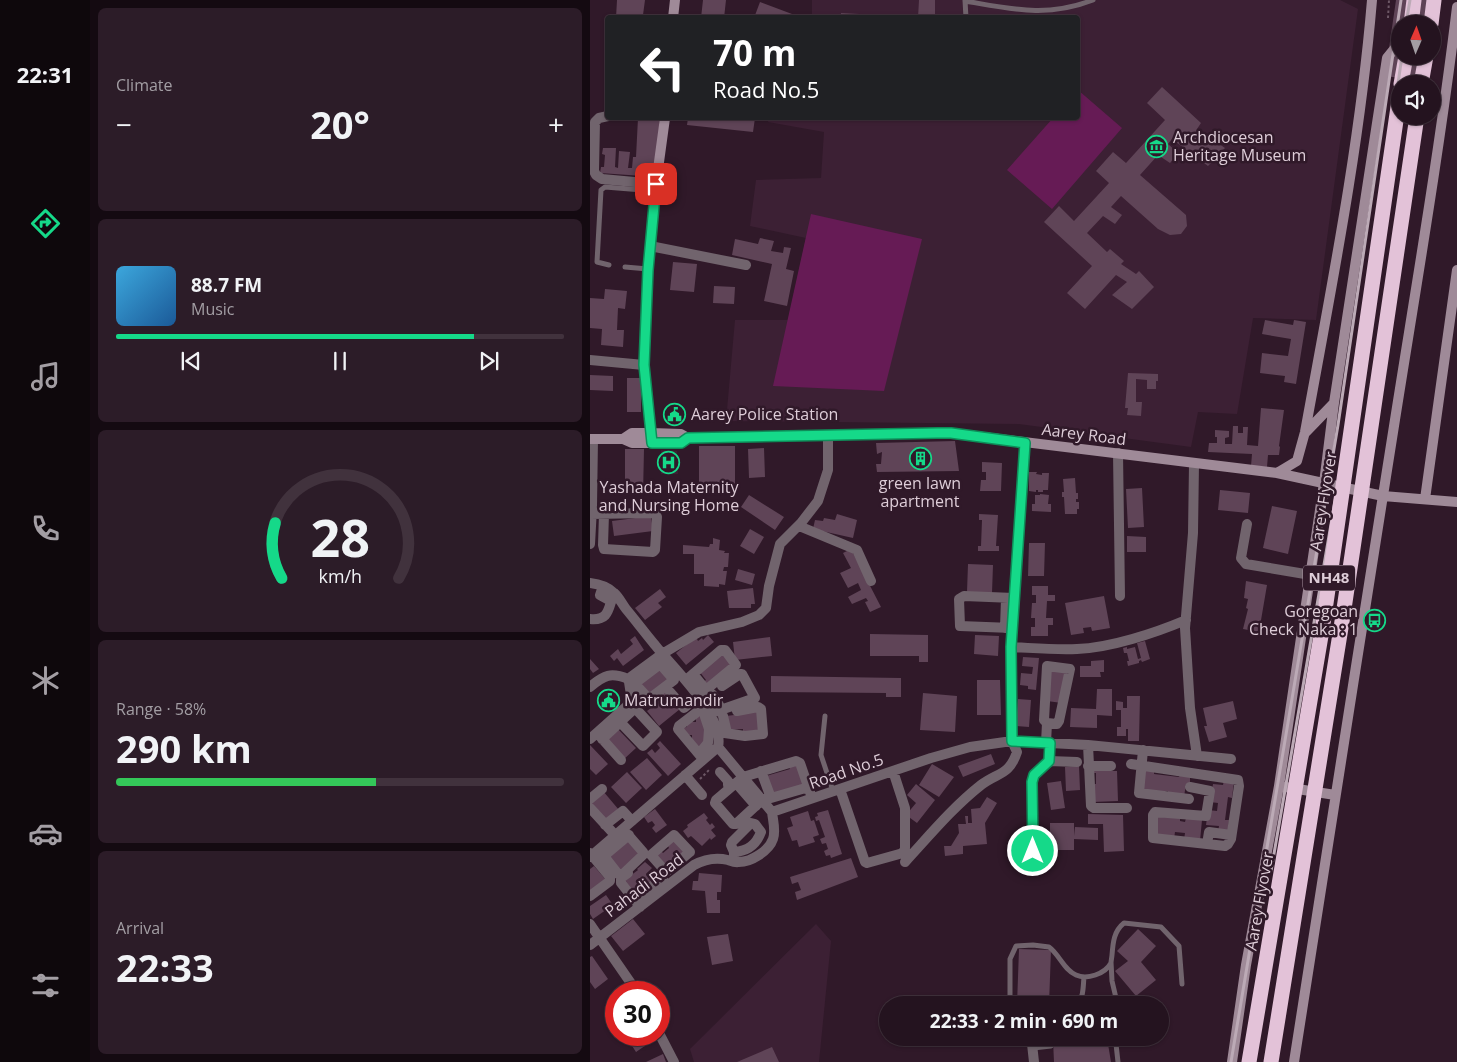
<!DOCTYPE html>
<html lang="en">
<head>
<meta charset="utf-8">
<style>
	:root { --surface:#24131f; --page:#2c1c28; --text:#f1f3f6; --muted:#a39ea4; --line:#41323d; --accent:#15d989 }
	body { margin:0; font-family:"Open Sans",sans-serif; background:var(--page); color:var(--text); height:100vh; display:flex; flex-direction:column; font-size:19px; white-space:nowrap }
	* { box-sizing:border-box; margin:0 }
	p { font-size:16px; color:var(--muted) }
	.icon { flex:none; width:28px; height:28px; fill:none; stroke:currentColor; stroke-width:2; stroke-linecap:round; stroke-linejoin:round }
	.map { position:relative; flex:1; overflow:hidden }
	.side { display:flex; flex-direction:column; gap:8px; padding:8px; background:#140a11; width:500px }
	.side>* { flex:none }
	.top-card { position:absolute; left:15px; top:15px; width:475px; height:105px; border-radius:5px; box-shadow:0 1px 4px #0004,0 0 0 1px var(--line); background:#202124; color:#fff; overflow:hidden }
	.needle { width:32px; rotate:2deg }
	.controls { position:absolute; left:801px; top:15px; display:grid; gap:10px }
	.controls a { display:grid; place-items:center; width:50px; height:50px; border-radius:50%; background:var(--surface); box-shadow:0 1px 4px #0004,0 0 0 1px var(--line); font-size:25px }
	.speed { position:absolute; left:15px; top:981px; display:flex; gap:10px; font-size:25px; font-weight:700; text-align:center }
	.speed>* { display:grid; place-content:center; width:65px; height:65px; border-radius:50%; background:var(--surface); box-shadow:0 1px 4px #0004,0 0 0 1px var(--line); line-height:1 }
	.speed .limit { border:8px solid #d22; background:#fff; color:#111 }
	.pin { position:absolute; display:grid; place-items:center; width:42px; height:42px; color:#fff; margin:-21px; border-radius:10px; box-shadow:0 2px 8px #0006 }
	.me { position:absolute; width:55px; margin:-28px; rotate:0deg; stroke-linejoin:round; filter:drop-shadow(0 0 4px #0008) }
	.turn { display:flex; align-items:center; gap:18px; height:105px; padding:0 25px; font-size:22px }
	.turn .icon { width:65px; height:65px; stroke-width:2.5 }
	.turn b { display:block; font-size:35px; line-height:42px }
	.big { font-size:38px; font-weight:700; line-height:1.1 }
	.side .tile { flex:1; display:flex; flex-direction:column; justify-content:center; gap:8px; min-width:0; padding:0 18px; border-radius:8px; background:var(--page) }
	.side .dial { align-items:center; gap:0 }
	.dial svg { height:130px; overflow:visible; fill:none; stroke:var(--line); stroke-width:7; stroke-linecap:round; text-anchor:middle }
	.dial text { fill:var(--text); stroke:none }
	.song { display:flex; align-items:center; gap:15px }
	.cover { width:60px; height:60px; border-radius:8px; background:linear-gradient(135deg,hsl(200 70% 55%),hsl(210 70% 35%)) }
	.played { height:5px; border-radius:2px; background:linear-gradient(90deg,var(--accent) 80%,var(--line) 80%) }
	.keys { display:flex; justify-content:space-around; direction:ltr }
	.heat { display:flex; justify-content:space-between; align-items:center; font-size:28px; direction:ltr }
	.charge { height:8px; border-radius:4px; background:linear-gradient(90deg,#34c759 58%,var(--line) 0) }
	.trip { position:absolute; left:289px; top:996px; width:290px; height:50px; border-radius:25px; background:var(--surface); box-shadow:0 1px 4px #0004,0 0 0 1px var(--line); font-weight:700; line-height:50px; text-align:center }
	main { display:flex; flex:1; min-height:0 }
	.dock { display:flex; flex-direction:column; width:90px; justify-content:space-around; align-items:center; background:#0e080c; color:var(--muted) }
	.dock .icon { width:35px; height:35px }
	.dock .current { color:var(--accent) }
	.dock b { font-size:22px; color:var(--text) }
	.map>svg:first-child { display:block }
</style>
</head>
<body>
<main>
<nav class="dock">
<b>22:31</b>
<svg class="icon current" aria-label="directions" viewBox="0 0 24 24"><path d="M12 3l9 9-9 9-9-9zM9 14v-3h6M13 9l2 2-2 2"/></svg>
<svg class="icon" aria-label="music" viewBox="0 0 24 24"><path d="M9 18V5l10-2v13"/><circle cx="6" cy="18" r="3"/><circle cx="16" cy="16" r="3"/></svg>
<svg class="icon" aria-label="phone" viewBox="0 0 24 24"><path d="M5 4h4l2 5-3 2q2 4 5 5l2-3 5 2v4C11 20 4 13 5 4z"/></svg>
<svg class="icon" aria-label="climate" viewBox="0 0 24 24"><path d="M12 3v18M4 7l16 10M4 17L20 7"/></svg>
<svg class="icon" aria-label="car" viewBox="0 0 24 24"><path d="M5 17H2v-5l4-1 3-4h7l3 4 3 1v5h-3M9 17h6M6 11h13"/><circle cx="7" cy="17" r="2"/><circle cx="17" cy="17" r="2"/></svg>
<svg class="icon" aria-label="filters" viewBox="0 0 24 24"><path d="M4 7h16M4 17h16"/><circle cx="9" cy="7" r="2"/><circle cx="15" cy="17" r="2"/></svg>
</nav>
<section class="side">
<div class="tile"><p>Climate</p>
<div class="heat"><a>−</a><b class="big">20°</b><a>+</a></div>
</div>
<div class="tile">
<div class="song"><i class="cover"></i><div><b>88.7 FM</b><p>Music</p></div></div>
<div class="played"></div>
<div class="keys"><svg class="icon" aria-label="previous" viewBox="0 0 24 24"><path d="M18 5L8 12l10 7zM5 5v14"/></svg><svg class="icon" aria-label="pause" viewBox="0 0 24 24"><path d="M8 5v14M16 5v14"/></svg><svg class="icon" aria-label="next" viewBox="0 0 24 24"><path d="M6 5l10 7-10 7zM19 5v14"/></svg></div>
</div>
<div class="tile dial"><svg viewBox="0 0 100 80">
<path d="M14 69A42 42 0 1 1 86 69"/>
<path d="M14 69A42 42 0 0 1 10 35" stroke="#15d989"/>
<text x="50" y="56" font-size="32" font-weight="700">28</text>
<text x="50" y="72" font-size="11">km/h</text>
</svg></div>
<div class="tile"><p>Range · 58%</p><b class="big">290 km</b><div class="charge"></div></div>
<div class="tile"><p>Arrival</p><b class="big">22:33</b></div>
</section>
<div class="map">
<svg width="867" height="1062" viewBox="0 0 867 1062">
	<rect width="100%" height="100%" fill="#301929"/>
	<!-- built -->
	<path fill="#3c2034" d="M222,0H750L768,9L726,320L663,318L647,414L608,412L601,447L429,424L136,421L145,320H198L216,238L160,226L166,180L231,178L234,132L178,122L179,118H488V18L222,17Z
		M71,450L87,451L88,474H71Z
		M226,924L241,941L229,1062H104L100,1049Z"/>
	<!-- green -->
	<path fill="#661b55" d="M488,90L532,128L462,209L417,170L463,118H488Z
		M221,214L332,239L294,391L183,386Z"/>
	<!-- building -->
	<path fill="#5f4457" d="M27,0H55L53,15L46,18H26Z
		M113,0H136L134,18H111Z
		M329,0H345V18H328Z
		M806,0H843L840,24H810V56H835L832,81L795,76Z
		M170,2L202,14L201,18H164Z
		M251,13L288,15L287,18H251Z
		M572,87L611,123L607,129L635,148L618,166L582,139L578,144L588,153L580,163L568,155L550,175L596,215L597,226L591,234L580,235L568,229L531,196L521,207L532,215L525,224L513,216L497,233L517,252L520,249L534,261L531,264L546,274L549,271L564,287L542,309L522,295L537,282L526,275L495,309L477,293L502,266L454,222L469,206L484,221L519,183L506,171L523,152L536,163L575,120L557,103Z
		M48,118H70L67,177L10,173L11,167H14L15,155L12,154L13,148H26L25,167L28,168L29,151L40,152L38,168H42L43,157H46Z
		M98,118H165L163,132L97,125Z
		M170,238L184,241L181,251L193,253L194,247L201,248L196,269L204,271L197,306L174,301L182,264L142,255L145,239L168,244Z
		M83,262L107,264L104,292L80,290Z
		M124,286L145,287L144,304L123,303Z
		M15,289L37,291L35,309L28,308L27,330H34L33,347L11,345L12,329L0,328V298L14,299Z
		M675,320L703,325L704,320L716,322L706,384L694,382L695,376L670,373L672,353L698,356L701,339L672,334Z
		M538,373L568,374V381H566V389H557V380L546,379V402H552L551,416L537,415L538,408H535Z
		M0,375L23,376V391L0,390Z
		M37,378H51V412H37Z
		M671,408L694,410L689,446L690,447L689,455H678L677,467L661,466L662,454L618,452L619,443H627V437H625V430L639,431V437L635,438V444H642L643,426H648V433H653V427H658L657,445L668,446Z
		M365,441L369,471L287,472L286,464H291L292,452L287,454L286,443Z
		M109,446H145V493H109Z
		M174,448L175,477L159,478L158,449Z
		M35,449H54L53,495H35Z
		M392,462L412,463L411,491H390L391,480H396V472H392Z
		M439,472H447L446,474L452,475V473H459L458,490H453V492H448V490H446V492L439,491Z
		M485,478L486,493H488V499H486V502H489V509H487V514H475L474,497H472V492H474L473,479Z
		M552,488L554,527L538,528L536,489Z
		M630,490L660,493L658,513L628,510Z
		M450,494L459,495L458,504H461V512L442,511V504H445V495H450Z
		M159,495L194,517L185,530L151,507Z
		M682,506L707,511L698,554L673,548Z
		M247,514L267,520L263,538L223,529L225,520L233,521L234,518L245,520Z
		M389,514L408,515L406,546H409V551H388V546H391L392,520H389Z
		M61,516L63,531L24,536L22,521Z
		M160,529L174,537L164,554L150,546Z
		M537,536L556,537V552H537Z
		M123,538L130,540L129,550L135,551L134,553H139L138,567H134L133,571H137L135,585L129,584V587L114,586V574H104V554H93V545L119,547L120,544H123Z
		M439,543H455L454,576H438Z
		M261,549L291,607L280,612L275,602L278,601L276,598L262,604L258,597L271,590L268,583L258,588L250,573L261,568L253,553Z
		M378,564L403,565L402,593L377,592Z
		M148,569L165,574L162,585L145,580Z
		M656,581L677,585L669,632L653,629L658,609L656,608L658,599L654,598Z
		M442,586H458V595H465V601H457L456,618H463V625H458V636H441V627H445V618H441L442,603H446V595H442Z
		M163,588L165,604H161V608H139L137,591Z
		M70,589L76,597L68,603L72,607L55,620L45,608Z
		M514,596L520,628L502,631L501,627L493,628L494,633L481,635L475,603Z
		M280,634L338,635V662H329V656H280Z
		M118,635L124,642L96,665L86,653L106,637L108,641L112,638L113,640Z
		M385,635L409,636L408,656L384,654Z
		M45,636L54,650L33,666L27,658L24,661L20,656L28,649L31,654L43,644L40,640Z
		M180,637L182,656L145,660L143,642Z
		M555,641L560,659L552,662L551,660L549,661V663L538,666L537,661H539L537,653H534L533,648L537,647V649L545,647L548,659L551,658L547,643Z
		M133,652L144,665L117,687L113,682L116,680L109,671Z
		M433,657L449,658L446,690L438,689V686L430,685L431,673L442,674L443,667L432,666Z
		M0,659L9,669L3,673L0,669Z
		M514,660V672H510L511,677H490V666H501V661Z
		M71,666L82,680L59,698L48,685Z
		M459,668L478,669L472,703L457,701Z
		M181,676L311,678V697H296V693L181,692Z
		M387,680H410L411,715H387Z
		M507,689H522V716L507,715V728L480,727L481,708L506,709Z
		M77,691L90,709L69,726L57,711L65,705L63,702Z
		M333,693L367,696L365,732L330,730Z
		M537,696H550L549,741H538V729H536V736H527V727H531V710H526V701L533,702V708H537Z
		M428,699L441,700L439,727L426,726Z
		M643,701L647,719L633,723L637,737L619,742L614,726H617L613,708Z
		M169,709L171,733L153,734V729L139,730L136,716L152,714Z
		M106,715H113L117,725L115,745L110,747L102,744V735H97L91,728L97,727V722H106Z
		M27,728L46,748L33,760L15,739Z
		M70,741L91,764L78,776L57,753L62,749L65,753L70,748L67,744Z
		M0,745L18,764L6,775L0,769Z
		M401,754L405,764L373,777L368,766Z
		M57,758L72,775L56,790L40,772Z
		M207,764L214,787L182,797L176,776L200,769L199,767Z
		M342,764L364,777L349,797L329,785Z
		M489,766L490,790L476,791L475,767Z
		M552,768L564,770V774L589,777L590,775L600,776V785L596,784L594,797L578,794V791H552Z
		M511,769V771H527L528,801L503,802L502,784H506V773H503V770Z
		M37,772L52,788L36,803L21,787Z
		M634,780L644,781L642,798L638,797L635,820H639L638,833L628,832L629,826L616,825L618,810L627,811L628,803L620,802L623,784L633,785Z
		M471,781L475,808L461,810L457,783Z
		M326,784L345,800L327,823L316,815L326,803L317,795Z
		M13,791L29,810L15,822L0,805Z
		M397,797L407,803L395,823L397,844L373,846V854L355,856L354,846H361L369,833L368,824H376L375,816H378V823H382L381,809L390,808Z
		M65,809L77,825L66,833L62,828L65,825L62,821L58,823L54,817Z
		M238,810L252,854L241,858L240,855L236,856L234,851L238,849L236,843L232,844L230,839L235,837L229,820L226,821L225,817L228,816L227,813Z
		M218,811L221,821L224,820L229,835L223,837L225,842L209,847L207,840L202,841L197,828L203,826L200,817Z
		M114,813L118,818L116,820L120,825L122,823L125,827L121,830L126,836L121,840L120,838L112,846L101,836L98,838L93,831L98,827L97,825Z
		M498,814L533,815L534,851L514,852L513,824H498Z
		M566,815L590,818V821L595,822L596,818L612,820L610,841L594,840L595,833L585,832L584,839L564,837Z
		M460,823H484V836L485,827L508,828V840L484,839V850H460V842L457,841V831L460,832Z
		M85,837L97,851L75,870L64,857L71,851L73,853L79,848L77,844Z
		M40,838L52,854L29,873L17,857Z
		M261,858L268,877L207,900L205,892L211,890L208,882L202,884L200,877Z
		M55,862L62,868L56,874L57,876L64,870L69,877L46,896L32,882L48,870L47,869Z
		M4,866L16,880L0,893V869Z
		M109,873L132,875L131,892H127V900H130V913H117L115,891L102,890L103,881H108Z
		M16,895L23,905L3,919L0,914V906Z
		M43,919L55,934L33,951L21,936Z
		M548,929L566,946L551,962L566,980L546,996L525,971L538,961L527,951Z
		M138,934L143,961L122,965L117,937Z
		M429,949L461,950L459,1005H427Z
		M2,956L18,979L5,989L0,982V957Z
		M26,1003V1022L18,1009Z
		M35,1035H63L65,1039L46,1052Z
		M484,1038H517L521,1062H464L463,1040Z
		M182,1047L189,1062H147Z
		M73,1054L76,1062H56Z"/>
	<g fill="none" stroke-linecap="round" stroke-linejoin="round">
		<!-- path -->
		<path stroke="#6d5866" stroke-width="2" stroke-dasharray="2.5 2.5" stroke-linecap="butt" d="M798,18L799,0
			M110,779L119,770"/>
		<!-- lane -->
		<path stroke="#71646d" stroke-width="5" d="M375,0L376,18
			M375,1C422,9 457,18 503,0
			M19,265L7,262L11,190L15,187L65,191
			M35,267L58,269
			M235,716L231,755L243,791
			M521,962L522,981L526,998
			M420,1005V959L426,946L443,945L459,947C469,954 474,970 486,975C497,980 515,974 521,963C521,961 522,956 522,955C523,942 524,931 534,923L571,927L589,946L592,984
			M487,1005C494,997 493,986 494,977
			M519,1040L523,1041L526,1044L528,1062
			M443,1048L461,1046"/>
		<!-- street -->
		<path stroke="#71646d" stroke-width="10" d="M18,116L9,118L5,122L4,171L6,175L12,179L66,184
			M60,246L156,265
			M0,360L54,365
			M528,453L530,596
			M604,464L603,533L595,628L600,708L607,756
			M2,506L3,439
			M1,514L62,513H65L67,517L65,550L63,552L14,549L13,545L14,514
			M657,524L651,558L656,564L721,575
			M209,526L267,550L281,581
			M0,544L2,508
			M0,583C9,584 18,587 24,593C29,597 32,604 36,609C46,621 55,633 65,645C83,668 135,716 128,747L182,812
			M13,586L10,595L21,601
			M0,619C20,621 18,608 24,593
			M415,628L416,598
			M422,628L370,626L369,599L374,596L424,598
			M421,647C443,648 465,650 487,649C520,648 565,633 596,620
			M457,666L480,669L469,721L467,724L457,723L454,720Z
			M103,674L116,690
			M38,679L72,654L109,632L152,622L169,615L176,608L179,586L190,544L211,523L228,501L238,470V436
			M0,687C14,675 21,672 38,679
			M40,687L69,665H71L84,680L59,699L45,684
			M80,692L94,708L146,665L135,650H131L96,680
			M122,694L132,710
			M45,708L67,732L53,746L30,722Z
			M119,714L165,698L152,674H150L132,686
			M133,716L137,733
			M128,732L155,736L173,734L171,709L168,707L147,711
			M7,733L31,760
			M0,739L37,706L41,695L39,682
			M12,739L26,726
			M456,743L457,723
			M498,745L501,806L504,808H537
			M553,750L549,793L599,799
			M109,754L118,743L119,729L115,717
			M113,759L88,729L89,726L115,706
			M541,764L648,780L649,786L641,839L638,844L635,846L563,838V815L565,812L616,816L620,791L600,787
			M498,766H521
			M171,771L181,798L219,787
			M130,772L138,781V785
			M95,775L112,795
			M146,783L166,806
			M250,789L275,862L277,863L313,853L315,848V808L303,771
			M180,797L172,800L146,824H143L125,803L126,800L153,777L206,761L210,763L222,798
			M0,799L12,789
			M0,808L25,835
			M182,812L341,758L380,747L422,741L498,745L641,759
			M15,825L33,811L42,821
			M33,829L53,852L54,854L33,874H28L14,856L39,835
			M84,835L100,852L76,872L61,855Z
			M617,844L619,832L641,835
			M443,851L442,782L444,775L459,761L487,762
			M0,853L20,877V881L0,896
			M0,857L128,747
			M144,862V852L141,845L142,842L161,823L165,824L171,832C166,845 158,851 144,852
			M315,862C339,836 363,807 391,785C408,772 419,776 427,752L422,741L421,647L435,443
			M38,873L31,878V883L50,907
			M44,900L73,878
			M0,924L47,992
			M0,945L104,865C115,859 125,857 138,860C141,861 145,863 149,862C161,862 179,851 183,839C186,831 183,821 182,812
			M69,1033L84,1062
			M442,1044L444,1062"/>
		<!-- secondary -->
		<path stroke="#9f8a98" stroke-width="10" d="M83,18L85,0
			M716,432L744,403
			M0,439H33L42,443H91L98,438
			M33,439L42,433H62L91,434L98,438L361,433L687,473L793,496L867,502
			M62,443L54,365L58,270L66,184L75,118
			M687,473L707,461L715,432C741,289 770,145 782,0
			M835,499L867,270
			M689,786L745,795
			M642,1062L656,965L689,786L734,483L744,403L797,58L810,42
			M704,1062C736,850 771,638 804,426C826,287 850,148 867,7"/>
		<!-- highway -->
		<path stroke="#e3c2d8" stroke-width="15" d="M821,24L824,0
			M841,24L844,0
			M811,84L816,56
			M831,84L836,56"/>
		<!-- rail -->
		<path stroke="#bcaab6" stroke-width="3" d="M816,24L820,0
			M681,871L758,426L812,56
			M641,1062L748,425L811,0"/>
		<!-- highway-bridge -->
		<path stroke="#e3c2d8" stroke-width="15" d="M659,1062L733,624L810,93
			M681,1062L754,609L827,116"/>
	</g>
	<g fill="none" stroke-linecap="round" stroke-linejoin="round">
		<defs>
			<path id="route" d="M66,184L58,270L54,365L62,443H91L98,438L347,433H361L435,443L421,647L422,741L460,743L459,761L444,775L442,782L443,851"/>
		</defs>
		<!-- route casing -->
		<use href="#route" stroke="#0e8d59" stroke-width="12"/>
		<!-- route -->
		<use href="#route" stroke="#15d989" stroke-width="9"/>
	</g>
	<!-- icons -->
	<defs>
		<symbol id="museum-ring" viewBox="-11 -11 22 22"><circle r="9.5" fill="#301929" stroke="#15d989" stroke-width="1.5"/><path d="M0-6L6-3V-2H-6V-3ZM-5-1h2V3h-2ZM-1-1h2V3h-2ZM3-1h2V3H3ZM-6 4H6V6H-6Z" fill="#15d989"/></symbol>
		<symbol id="civic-ring" viewBox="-11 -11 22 22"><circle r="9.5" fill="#301929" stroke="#15d989" stroke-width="1.5"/><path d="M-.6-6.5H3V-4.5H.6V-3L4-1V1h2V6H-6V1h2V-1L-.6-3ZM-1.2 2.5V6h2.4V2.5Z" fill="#15d989"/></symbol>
		<symbol id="building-ring" viewBox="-11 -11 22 22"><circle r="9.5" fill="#301929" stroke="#15d989" stroke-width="1.5"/><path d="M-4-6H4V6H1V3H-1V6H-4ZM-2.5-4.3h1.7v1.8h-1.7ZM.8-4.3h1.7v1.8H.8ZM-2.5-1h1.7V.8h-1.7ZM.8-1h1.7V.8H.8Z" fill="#15d989"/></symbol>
		<symbol id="hospital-ring" viewBox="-11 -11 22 22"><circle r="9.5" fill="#301929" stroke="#15d989" stroke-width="1.5"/><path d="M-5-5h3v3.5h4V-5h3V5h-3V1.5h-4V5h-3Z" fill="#15d989"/></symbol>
		<symbol id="bus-ring" viewBox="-11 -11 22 22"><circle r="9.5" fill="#301929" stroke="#15d989" stroke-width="1.5"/><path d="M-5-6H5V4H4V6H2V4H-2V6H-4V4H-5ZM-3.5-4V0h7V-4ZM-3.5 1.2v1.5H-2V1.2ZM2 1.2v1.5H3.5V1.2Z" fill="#15d989"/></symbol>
	</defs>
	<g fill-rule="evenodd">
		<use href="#museum-ring" x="554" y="134" width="25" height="25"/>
		<use href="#civic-ring" x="72" y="402" width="25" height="25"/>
		<use href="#building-ring" x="318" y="446" width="25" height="25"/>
		<use href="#hospital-ring" x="66" y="450" width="25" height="25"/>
		<use href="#bus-ring" x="772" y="608" width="25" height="25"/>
		<use href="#civic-ring" x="6" y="688" width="25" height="25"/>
	</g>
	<g text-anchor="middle" stroke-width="5" stroke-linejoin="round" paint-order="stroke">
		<!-- shield labels -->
		<rect fill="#301929" stroke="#aa97a4" stroke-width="1" x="713" y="565.5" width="52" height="25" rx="4"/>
		<g font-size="15" font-weight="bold" fill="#decdd8">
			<text x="739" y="583">NH48</text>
		</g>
		<!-- poi labels -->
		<g font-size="16" fill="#decdd8" stroke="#301929" text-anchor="start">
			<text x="583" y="143">Archdiocesan<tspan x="583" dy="18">Heritage Museum</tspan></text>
			<text x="101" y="420">Aarey Police Station</text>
			<text x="330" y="489" text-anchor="middle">green lawn<tspan x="330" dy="18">apartment</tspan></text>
			<text x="79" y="493" text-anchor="middle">Yashada Maternity<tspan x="79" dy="18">and Nursing Home</tspan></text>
			<text x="768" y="617" text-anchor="end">Goregoan<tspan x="768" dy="18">Check Naka : 1</tspan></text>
			<text x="34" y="706">Matrumandir</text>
		</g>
		<!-- street labels -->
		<g font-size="16" fill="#decdd8" stroke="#301929">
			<text transform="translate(494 434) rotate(7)" y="6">Aarey Road</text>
			<text transform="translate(733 501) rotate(-81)" y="6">Aarey Flyover</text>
			<text transform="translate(256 771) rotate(-19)" y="6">Road No.5</text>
			<text transform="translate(54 885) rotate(-37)" y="6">Pahadi Road</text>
			<text transform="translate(669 901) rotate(-80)" y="6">Aarey Flyover</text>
		</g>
	</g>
</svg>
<div class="controls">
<a><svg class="needle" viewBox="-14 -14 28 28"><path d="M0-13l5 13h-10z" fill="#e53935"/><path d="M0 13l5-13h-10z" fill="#a39ea4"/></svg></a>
<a><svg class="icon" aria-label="sound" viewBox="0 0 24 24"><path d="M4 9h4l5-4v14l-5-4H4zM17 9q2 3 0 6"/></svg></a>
</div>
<div class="speed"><div class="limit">30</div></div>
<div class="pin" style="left:66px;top:184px;background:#d93025"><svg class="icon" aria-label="arrive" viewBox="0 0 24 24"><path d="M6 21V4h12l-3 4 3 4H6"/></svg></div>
<svg class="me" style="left:443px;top:851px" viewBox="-20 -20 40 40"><circle r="17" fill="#15d989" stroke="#fff" stroke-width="3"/><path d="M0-11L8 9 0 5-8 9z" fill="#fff"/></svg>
<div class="trip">22:33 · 2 min · 690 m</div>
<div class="top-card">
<div class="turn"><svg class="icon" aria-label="left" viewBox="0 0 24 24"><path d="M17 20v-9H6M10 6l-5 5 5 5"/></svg><div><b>70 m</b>Road No.5</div></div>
</div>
</div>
</main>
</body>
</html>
